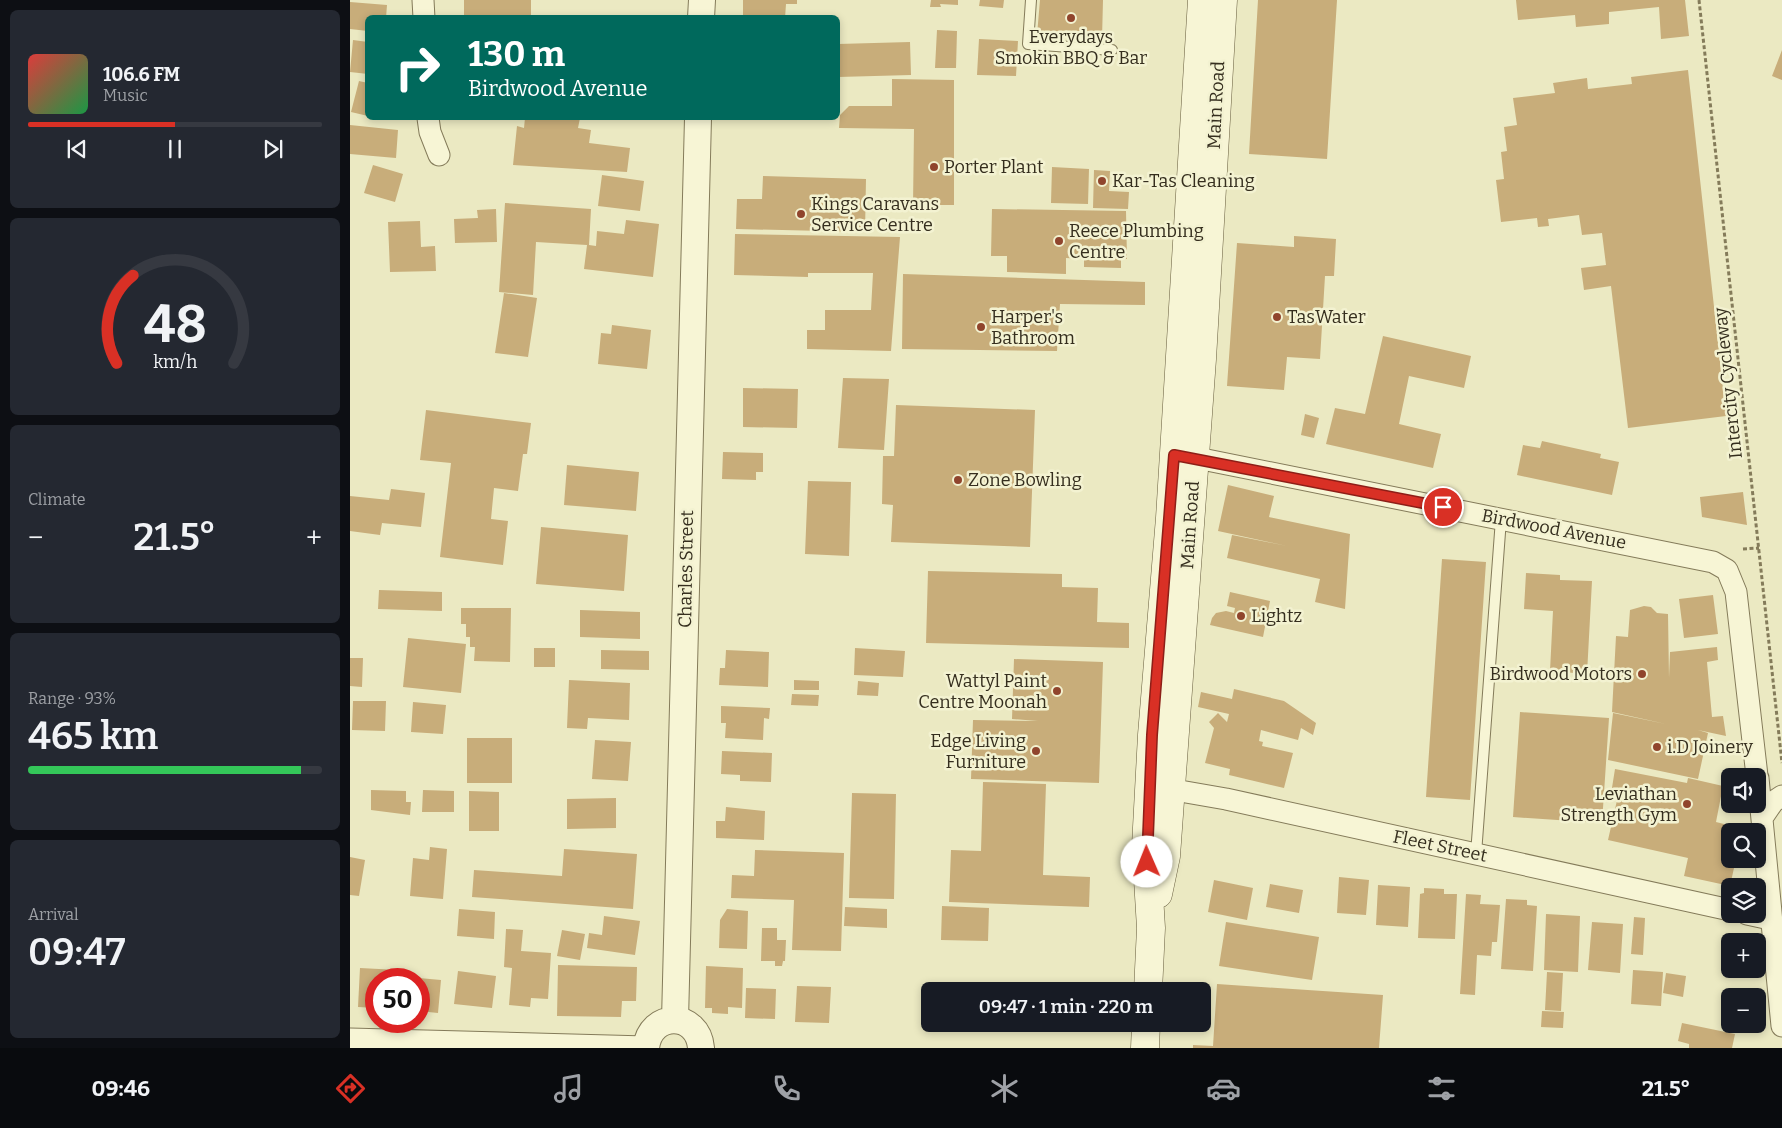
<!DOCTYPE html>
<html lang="en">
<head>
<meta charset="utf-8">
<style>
	:root { --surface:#171b24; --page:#242831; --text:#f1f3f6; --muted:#9ea1a6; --line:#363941; --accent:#d93025 }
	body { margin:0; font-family:Bitter,serif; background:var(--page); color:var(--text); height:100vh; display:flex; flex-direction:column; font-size:19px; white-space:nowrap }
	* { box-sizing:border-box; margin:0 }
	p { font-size:16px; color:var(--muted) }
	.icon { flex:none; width:28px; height:28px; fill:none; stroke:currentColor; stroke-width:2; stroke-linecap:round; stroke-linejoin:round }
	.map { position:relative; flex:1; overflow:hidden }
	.details { display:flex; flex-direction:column; gap:10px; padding:10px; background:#0d0f14; width:350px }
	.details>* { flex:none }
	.hud { position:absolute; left:15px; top:15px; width:475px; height:105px; border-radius:8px; box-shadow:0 2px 8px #0003; background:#00695c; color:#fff; overflow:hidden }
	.controls { position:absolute; left:1371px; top:768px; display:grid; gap:10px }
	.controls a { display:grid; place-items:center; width:45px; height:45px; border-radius:8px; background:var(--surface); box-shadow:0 2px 8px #0003; font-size:25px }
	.speed { position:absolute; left:15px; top:968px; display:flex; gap:10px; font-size:25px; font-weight:700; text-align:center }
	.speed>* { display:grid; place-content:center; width:65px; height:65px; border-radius:50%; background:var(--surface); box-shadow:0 2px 8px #0003; line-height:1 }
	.speed .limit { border:8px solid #d22; background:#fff; color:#111 }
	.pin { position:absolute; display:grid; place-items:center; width:42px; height:42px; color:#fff; margin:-21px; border:2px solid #fff; border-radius:50%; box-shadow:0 1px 5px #0007 }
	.me { position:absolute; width:55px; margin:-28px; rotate:359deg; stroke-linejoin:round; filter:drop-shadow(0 0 4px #0008) }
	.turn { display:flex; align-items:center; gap:18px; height:105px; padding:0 20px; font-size:22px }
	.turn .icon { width:65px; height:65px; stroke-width:2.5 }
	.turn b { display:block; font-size:35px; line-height:42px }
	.big { font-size:38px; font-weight:600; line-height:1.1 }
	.details .widget { flex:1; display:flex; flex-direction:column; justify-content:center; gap:8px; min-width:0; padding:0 18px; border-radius:8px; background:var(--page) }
	.details .dial { align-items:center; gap:0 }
	.dial svg { height:130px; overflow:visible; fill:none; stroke:var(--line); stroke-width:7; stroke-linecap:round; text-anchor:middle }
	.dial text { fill:var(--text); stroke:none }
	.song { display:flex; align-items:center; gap:15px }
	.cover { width:60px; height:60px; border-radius:8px; background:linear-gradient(135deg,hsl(0 70% 55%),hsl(140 70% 35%)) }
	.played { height:5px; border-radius:2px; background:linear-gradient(90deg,var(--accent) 50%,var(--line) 50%) }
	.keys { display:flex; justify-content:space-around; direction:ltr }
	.heat { display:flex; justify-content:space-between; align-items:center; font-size:28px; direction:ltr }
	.charge { height:8px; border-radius:4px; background:linear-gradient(90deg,#34c759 93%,var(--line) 0) }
	.trip { position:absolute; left:571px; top:982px; width:290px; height:50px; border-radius:8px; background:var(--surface); box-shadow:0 2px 8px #0003; font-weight:600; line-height:50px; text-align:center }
	.menu { display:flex; height:80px; justify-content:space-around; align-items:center; background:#090b0e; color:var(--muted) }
	.menu .icon { width:35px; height:35px }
	.menu .active { color:var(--accent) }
	.menu b { font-size:22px; color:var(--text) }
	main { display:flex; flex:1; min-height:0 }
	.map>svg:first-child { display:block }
</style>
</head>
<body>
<main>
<section class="details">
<div class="widget">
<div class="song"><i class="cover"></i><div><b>106.6 FM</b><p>Music</p></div></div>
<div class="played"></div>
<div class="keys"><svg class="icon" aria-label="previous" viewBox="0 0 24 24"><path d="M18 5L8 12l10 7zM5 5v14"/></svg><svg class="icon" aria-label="pause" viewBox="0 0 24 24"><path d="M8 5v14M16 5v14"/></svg><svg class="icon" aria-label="next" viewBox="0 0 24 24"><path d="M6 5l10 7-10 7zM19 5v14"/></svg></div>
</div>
<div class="widget dial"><svg viewBox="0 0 100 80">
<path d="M14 69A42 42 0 1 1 86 69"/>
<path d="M14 69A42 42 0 0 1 24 15" stroke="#d93025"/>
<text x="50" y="56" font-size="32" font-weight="700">48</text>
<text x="50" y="72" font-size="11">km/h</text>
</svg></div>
<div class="widget"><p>Climate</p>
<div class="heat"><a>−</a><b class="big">21.5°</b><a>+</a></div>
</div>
<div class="widget"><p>Range · 93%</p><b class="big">465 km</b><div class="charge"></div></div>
<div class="widget"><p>Arrival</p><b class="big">09:47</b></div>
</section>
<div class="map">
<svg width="1432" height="1048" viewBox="0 0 1432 1048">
	<rect width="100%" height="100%" fill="#ebe9c2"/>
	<!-- building -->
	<path fill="#c8ad7a" d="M114,0H181V18H114Z
		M393,0H447V4H436L435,18L393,15Z
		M581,0H608V5L590,4L591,7H580Z
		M630,0H654L653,8L629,6Z
		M690,0H753L752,39L687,35Z
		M908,0H987L977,159L899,154Z
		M1166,0H1335L1339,36L1311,39L1309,7L1259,12V24L1226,27L1225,15L1168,20Z
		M0,2L37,5L36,18H18V31L0,29Z
		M587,30L607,31L606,68H585Z
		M629,39L668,41L666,76L627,75Z
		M3,40L18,42V74L0,72Z
		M560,42L561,75L488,77V44Z
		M1432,50V80L1422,76Z
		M1338,70L1376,416L1278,428L1261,286L1234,290L1231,268L1256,265L1252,233L1232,235L1229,215L1198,219L1199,226L1188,227L1187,218L1151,222L1146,180L1154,179L1151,152L1157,151L1154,127L1167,125L1163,98L1205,93L1203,83L1237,78L1238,89L1282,84L1281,77Z
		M542,79L604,80V205H563L564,129L489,128L490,115L499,106H542Z
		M9,81L18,83V116L1,112Z
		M175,118H230L228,128L241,130L239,143L280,148L277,172L163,165L167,126L174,128Z
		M0,125L48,130L46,158L0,154Z
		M23,165L53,174L45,202L14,193Z
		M702,167L739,169L738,204L701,203Z
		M744,170L760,171L759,191L779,192L778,209L743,208Z
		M252,175L294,181L290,211L248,206Z
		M413,176L516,179L515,232L386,229L387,199H412Z
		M155,203L241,209L239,245L246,246L247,231L274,234L276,220L309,224L303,277L234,269L237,245L186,242L183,295L149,292Z
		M146,209L147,242L105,243L104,219L128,218L127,210Z
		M642,209L776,211L777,259H771V268L734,267V259L716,258V274L657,272V256H641Z
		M70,221L71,247L85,246L86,271L40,272L38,222Z
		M385,234L550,237L541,351L457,349V330H475V310H521L523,273H458V277L384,275Z
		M944,236L986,239L984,276H975L970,359L937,357L934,390L877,386L887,243L944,247Z
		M553,274L795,282V305L710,304L707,351L552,349Z
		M154,293L187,298L178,357L145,353Z
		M262,325L301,330L297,369L248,364L251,333L261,334Z
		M1033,336L1121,356L1114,388L1059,376L1049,424L1091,434L1083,468L976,444L985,408L1015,414Z
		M493,378L539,379L534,450L488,448Z
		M393,388L448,389L447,428L393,427Z
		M546,405L685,410L680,547L541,542L543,505L532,504L533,456H544Z
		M76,410L181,423L177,454H173L168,491L144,488L141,519L158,521L153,565L90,557L101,463L70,460Z
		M955,414L969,418L964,438L951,435Z
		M1192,441L1251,454L1250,458L1269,462L1262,495L1167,475L1173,445L1190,448Z
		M373,452L413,453V472H406V480L372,479Z
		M217,465L289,472L286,511L214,505Z
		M458,481L501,482L499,556L455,554Z
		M878,485L924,496L919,517L1000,534L995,609L965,602L970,579L877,558L882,535L937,546L868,531Z
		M41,489L75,493L71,527L32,523L30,535L0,531V496L39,500Z
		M1393,492L1397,525L1352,517L1350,497Z
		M191,527L278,535L274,591L186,584Z
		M1092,559L1136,562L1120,800L1076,797Z
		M578,571L712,574V587L748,588L747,622L779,623V648L576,643Z
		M1176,573L1210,575V580L1242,581L1237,674L1200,671L1203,611L1174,609Z
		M29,590L92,592V611L28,609Z
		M880,592L920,601L913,637L860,625L862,618L866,613L876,611L884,613L885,608L877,606Z
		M1363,595L1368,634L1334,638L1329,599Z
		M1294,606L1301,607L1307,613L1318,614L1319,678L1320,652L1367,647L1368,660L1357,662L1362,717L1373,716L1376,736L1348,730L1358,733L1348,779L1258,760L1263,713L1316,724L1262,712L1266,636L1278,637L1280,610Z
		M111,608H161L160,662L124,661L125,647H120V637H116V624H111Z
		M230,610L290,612V639L230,637Z
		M58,638L116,644L111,693L53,687Z
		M184,648H205V667H184Z
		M505,648L555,651L553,677L504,675Z
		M251,650L299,651V670L251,669Z
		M376,650L419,652L418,687L369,685L370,668H375Z
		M0,658H13L12,687L0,686Z
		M664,659L753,662L749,783L621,779L623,720L688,721L662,719Z
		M219,680L280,683L279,720L238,718L237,729L217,728Z
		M444,680L469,681V690H444Z
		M508,681L529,683L528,696L507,695Z
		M884,689L934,701L966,723L963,735L951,728L948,740L911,730L909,741L913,742L912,746L943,753L934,788L879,775L880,769L855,763L864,728L859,722L868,713L877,722L879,714L848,707L851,692L882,699Z
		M442,694L469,695L468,706L441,705Z
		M3,701H36L35,731L2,730Z
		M63,702L96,705L93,734L61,732Z
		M371,706L420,708L419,719L414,718L413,740L375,738L376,723H371Z
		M1170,712L1259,718L1252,823L1163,817Z
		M117,738H162V783H117Z
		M245,740L281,742L278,781L242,779Z
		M372,751L422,753L421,782L390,781V775L371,774Z
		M1265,769L1337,783L1338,778L1373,786L1366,822L1382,826L1377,851L1380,852V859H1386L1380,886L1334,876L1338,858L1258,840L1268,796L1261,794Z
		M633,782L696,784L693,875L740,877L739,907L599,902L601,850L631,851Z
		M21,790L56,791V802H61L60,815L21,810Z
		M73,790L104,791V812H72Z
		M119,791L149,792V831H119Z
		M502,793L546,794L544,899L499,898Z
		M266,798V828L217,829V799Z
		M376,807L415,811L414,840L366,838V821H375Z
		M80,847L97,849L93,899L60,896L63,858L79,860Z
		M214,849L287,854L283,909L122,897L124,870L212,876Z
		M405,850L494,853L491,951L442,950L444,900L381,898L382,875L404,876Z
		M0,857L15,860L9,896L0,895Z
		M989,877L1019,880L1016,915L987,913Z
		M864,880L903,888L897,920L858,912Z
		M920,884L953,890L949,913L916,907Z
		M1028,885L1060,887L1058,927L1026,925Z
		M1074,888L1094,889V894H1107L1105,939L1068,938L1070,894L1074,893Z
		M1116,894L1131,895L1130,904L1150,905L1147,942H1142L1141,956L1127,955L1125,995L1110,994Z
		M1156,899L1177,900V905L1187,906L1183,971L1151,969Z
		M592,906L639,908L638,941L591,940Z
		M495,907L537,909V928L494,926Z
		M109,909L145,912L144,939L107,936Z
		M377,909L398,911L397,949L369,948L370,920Z
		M1196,914L1230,916L1228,972L1194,970Z
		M254,916L290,921L285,955L237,948L239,933L252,935Z
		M1284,917L1295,918L1293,955L1281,954Z
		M876,922L969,937L962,980L869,966Z
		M1242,922L1273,924L1270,973L1238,970Z
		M412,928H427V940H436L435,961H433L432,966H425V961H411Z
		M156,929L173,930L171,951L201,953L198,999L181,998L180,1007L159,1005L162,968L154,967Z
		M212,930L235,934L230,960L207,956Z
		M208,965L287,967L286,1001H272L271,1017L207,1016Z
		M356,966L393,968L392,1008L378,1007V1014L362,1013V1008H355Z
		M10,968L48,970V979H26V1008L8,1007Z
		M1283,970L1313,972L1311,1006L1281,1004Z
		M108,971L146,976L142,1008L104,1004Z
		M1197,972L1213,973L1211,1011L1195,1010Z
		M1316,973L1336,976L1333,997L1313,993Z
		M69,978L91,980L88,1013L69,1011Z
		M867,984L1033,995L1029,1048H843V1045L863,1046Z
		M447,986L481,987L479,1023L445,1022Z
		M396,988L426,989L425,1019L395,1018Z
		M1192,1011L1214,1012L1213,1028L1191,1027Z
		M1332,1023L1385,1034L1382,1048H1339V1044L1328,1041Z
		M636,1024H651L650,1031L635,1030Z"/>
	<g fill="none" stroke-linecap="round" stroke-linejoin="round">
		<defs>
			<path id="service" d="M681,0L678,44L762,50
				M1126,854L1151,519"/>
			<path id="minor" d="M73,0L74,18
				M78,118L80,132L89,155
				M832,455L1363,562L1377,570L1386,592L1407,776
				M1408,778L1432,1026
				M807,787L876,799L1380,910
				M1412,818L1423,802L1432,796
				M1397,914L1420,919
				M0,1039L296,1047"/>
			<path id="tertiary" d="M351,18L352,0
				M325,1020L348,118
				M296,1048C300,1011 348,1011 351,1048"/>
			<path id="secondary" d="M808,894L816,856L852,359L873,0
				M798,991L801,928L796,846L802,735L820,518L852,0
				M795,1048L796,1024"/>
		</defs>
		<!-- service casing -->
		<use href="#service" stroke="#847b5a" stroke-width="12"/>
		<!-- minor casing -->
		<use href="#minor" stroke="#847b5a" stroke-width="23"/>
		<!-- tertiary casing -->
		<use href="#tertiary" stroke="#847b5a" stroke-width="28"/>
		<!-- secondary casing -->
		<use href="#secondary" stroke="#665c3d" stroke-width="29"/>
		<!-- path -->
		<path stroke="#847b5a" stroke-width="3" stroke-dasharray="4 2.5" stroke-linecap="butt" d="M1349,0L1432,763
			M1393,549L1409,548"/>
		<!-- service -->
		<use href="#service" stroke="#f7f5d5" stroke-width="10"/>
		<!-- minor -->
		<use href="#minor" stroke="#f7f5d5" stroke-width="21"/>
		<!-- tertiary -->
		<use href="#tertiary" stroke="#f7f5d5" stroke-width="26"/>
		<!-- secondary -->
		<use href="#secondary" stroke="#f7f5d5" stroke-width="28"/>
	</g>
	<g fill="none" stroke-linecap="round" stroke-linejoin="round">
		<defs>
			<path id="route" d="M797,862L802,735L824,455L1093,507"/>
		</defs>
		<!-- route casing -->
		<use href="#route" stroke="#8d1f18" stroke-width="12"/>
		<!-- route -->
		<use href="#route" stroke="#d93025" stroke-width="9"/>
	</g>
	<!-- markers -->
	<g fill="#90452d" stroke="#f3f2d1" stroke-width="2">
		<circle cx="721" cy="18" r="5"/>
		<circle cx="584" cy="167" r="5"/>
		<circle cx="752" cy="181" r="5"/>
		<circle cx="451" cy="214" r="5"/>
		<circle cx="709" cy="241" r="5"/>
		<circle cx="927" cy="317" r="5"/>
		<circle cx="631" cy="327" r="5"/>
		<circle cx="608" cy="480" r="5"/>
		<circle cx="891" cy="616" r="5"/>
		<circle cx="1292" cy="674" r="5"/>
		<circle cx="707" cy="691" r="5"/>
		<circle cx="1307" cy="747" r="5"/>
		<circle cx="686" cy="751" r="5"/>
		<circle cx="1337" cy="804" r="5"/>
	</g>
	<g text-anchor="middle" stroke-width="5" stroke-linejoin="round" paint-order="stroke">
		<!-- poi labels -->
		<g font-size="18" fill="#352e1e" stroke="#f3f2d1" text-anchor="start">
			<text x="721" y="43" text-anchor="middle">Everydays<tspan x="721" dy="21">Smokin BBQ &amp; Bar</tspan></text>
			<text x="594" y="173">Porter Plant</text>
			<text x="762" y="187">Kar-Tas Cleaning</text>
			<text x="461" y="210">Kings Caravans<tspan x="461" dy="21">Service Centre</tspan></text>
			<text x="719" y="237">Reece Plumbing<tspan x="719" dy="21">Centre</tspan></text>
			<text x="641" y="323">Harper's<tspan x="641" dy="21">Bathroom</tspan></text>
			<text x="937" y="323">TasWater</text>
			<text x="618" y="486">Zone Bowling</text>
			<text x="901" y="622">Lightz</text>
			<text x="1282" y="680" text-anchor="end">Birdwood Motors</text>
			<text x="697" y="687" text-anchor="end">Wattyl Paint<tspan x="697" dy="21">Centre Moonah</tspan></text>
			<text x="676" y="747" text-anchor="end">Edge Living<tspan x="676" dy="21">Furniture</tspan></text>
			<text x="1317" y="753">i.D Joinery</text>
			<text x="1327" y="800" text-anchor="end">Leviathan<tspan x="1327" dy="21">Strength Gym</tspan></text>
		</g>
		<!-- street labels -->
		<g font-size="18" fill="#352e1e" stroke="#f3f2d1">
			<text transform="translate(866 105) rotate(-87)" y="6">Main Road</text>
			<text transform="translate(1378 383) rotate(-96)" y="6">Intercity Cycleway</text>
			<text transform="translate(840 525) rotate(-86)" y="6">Main Road</text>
			<text transform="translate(1204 529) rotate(11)" y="6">Birdwood Avenue</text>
			<text transform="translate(336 569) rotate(-89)" y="6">Charles Street</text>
			<text transform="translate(1090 846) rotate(12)" y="6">Fleet Street</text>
		</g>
	</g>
</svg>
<div class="controls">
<a><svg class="icon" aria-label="sound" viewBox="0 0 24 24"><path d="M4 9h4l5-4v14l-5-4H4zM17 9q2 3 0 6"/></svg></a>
<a><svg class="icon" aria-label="search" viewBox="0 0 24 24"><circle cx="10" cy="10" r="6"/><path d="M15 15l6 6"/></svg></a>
<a><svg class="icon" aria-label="layers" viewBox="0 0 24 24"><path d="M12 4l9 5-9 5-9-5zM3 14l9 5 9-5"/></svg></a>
<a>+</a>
<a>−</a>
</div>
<div class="speed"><div class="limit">50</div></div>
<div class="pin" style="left:1093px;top:507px;background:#d93025"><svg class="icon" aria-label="arrive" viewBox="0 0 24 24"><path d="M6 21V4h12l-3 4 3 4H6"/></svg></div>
<svg class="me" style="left:797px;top:862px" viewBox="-20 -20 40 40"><circle r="19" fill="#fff"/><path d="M0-13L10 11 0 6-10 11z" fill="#d93025"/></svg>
<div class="trip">09:47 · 1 min · 220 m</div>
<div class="hud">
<div class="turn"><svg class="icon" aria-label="right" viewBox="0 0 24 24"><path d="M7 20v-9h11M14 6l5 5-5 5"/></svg><div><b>130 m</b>Birdwood Avenue</div></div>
</div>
</div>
</main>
<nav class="menu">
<b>09:46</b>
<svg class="icon active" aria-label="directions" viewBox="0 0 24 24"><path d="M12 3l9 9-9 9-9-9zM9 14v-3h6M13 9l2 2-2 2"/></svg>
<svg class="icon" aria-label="music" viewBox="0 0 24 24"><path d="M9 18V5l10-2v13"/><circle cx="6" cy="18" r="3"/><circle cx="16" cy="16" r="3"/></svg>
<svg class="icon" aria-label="phone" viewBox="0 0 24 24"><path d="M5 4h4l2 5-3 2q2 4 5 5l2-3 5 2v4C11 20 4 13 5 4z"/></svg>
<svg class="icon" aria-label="climate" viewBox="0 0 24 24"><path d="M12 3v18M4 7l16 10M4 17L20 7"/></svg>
<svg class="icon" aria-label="car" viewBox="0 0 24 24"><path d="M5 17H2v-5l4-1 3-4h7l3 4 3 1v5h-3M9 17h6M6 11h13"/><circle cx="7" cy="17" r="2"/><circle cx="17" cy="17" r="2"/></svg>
<svg class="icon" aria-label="filters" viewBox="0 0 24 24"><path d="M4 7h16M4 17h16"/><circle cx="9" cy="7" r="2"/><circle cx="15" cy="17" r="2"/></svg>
<b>21.5°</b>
</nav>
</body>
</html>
